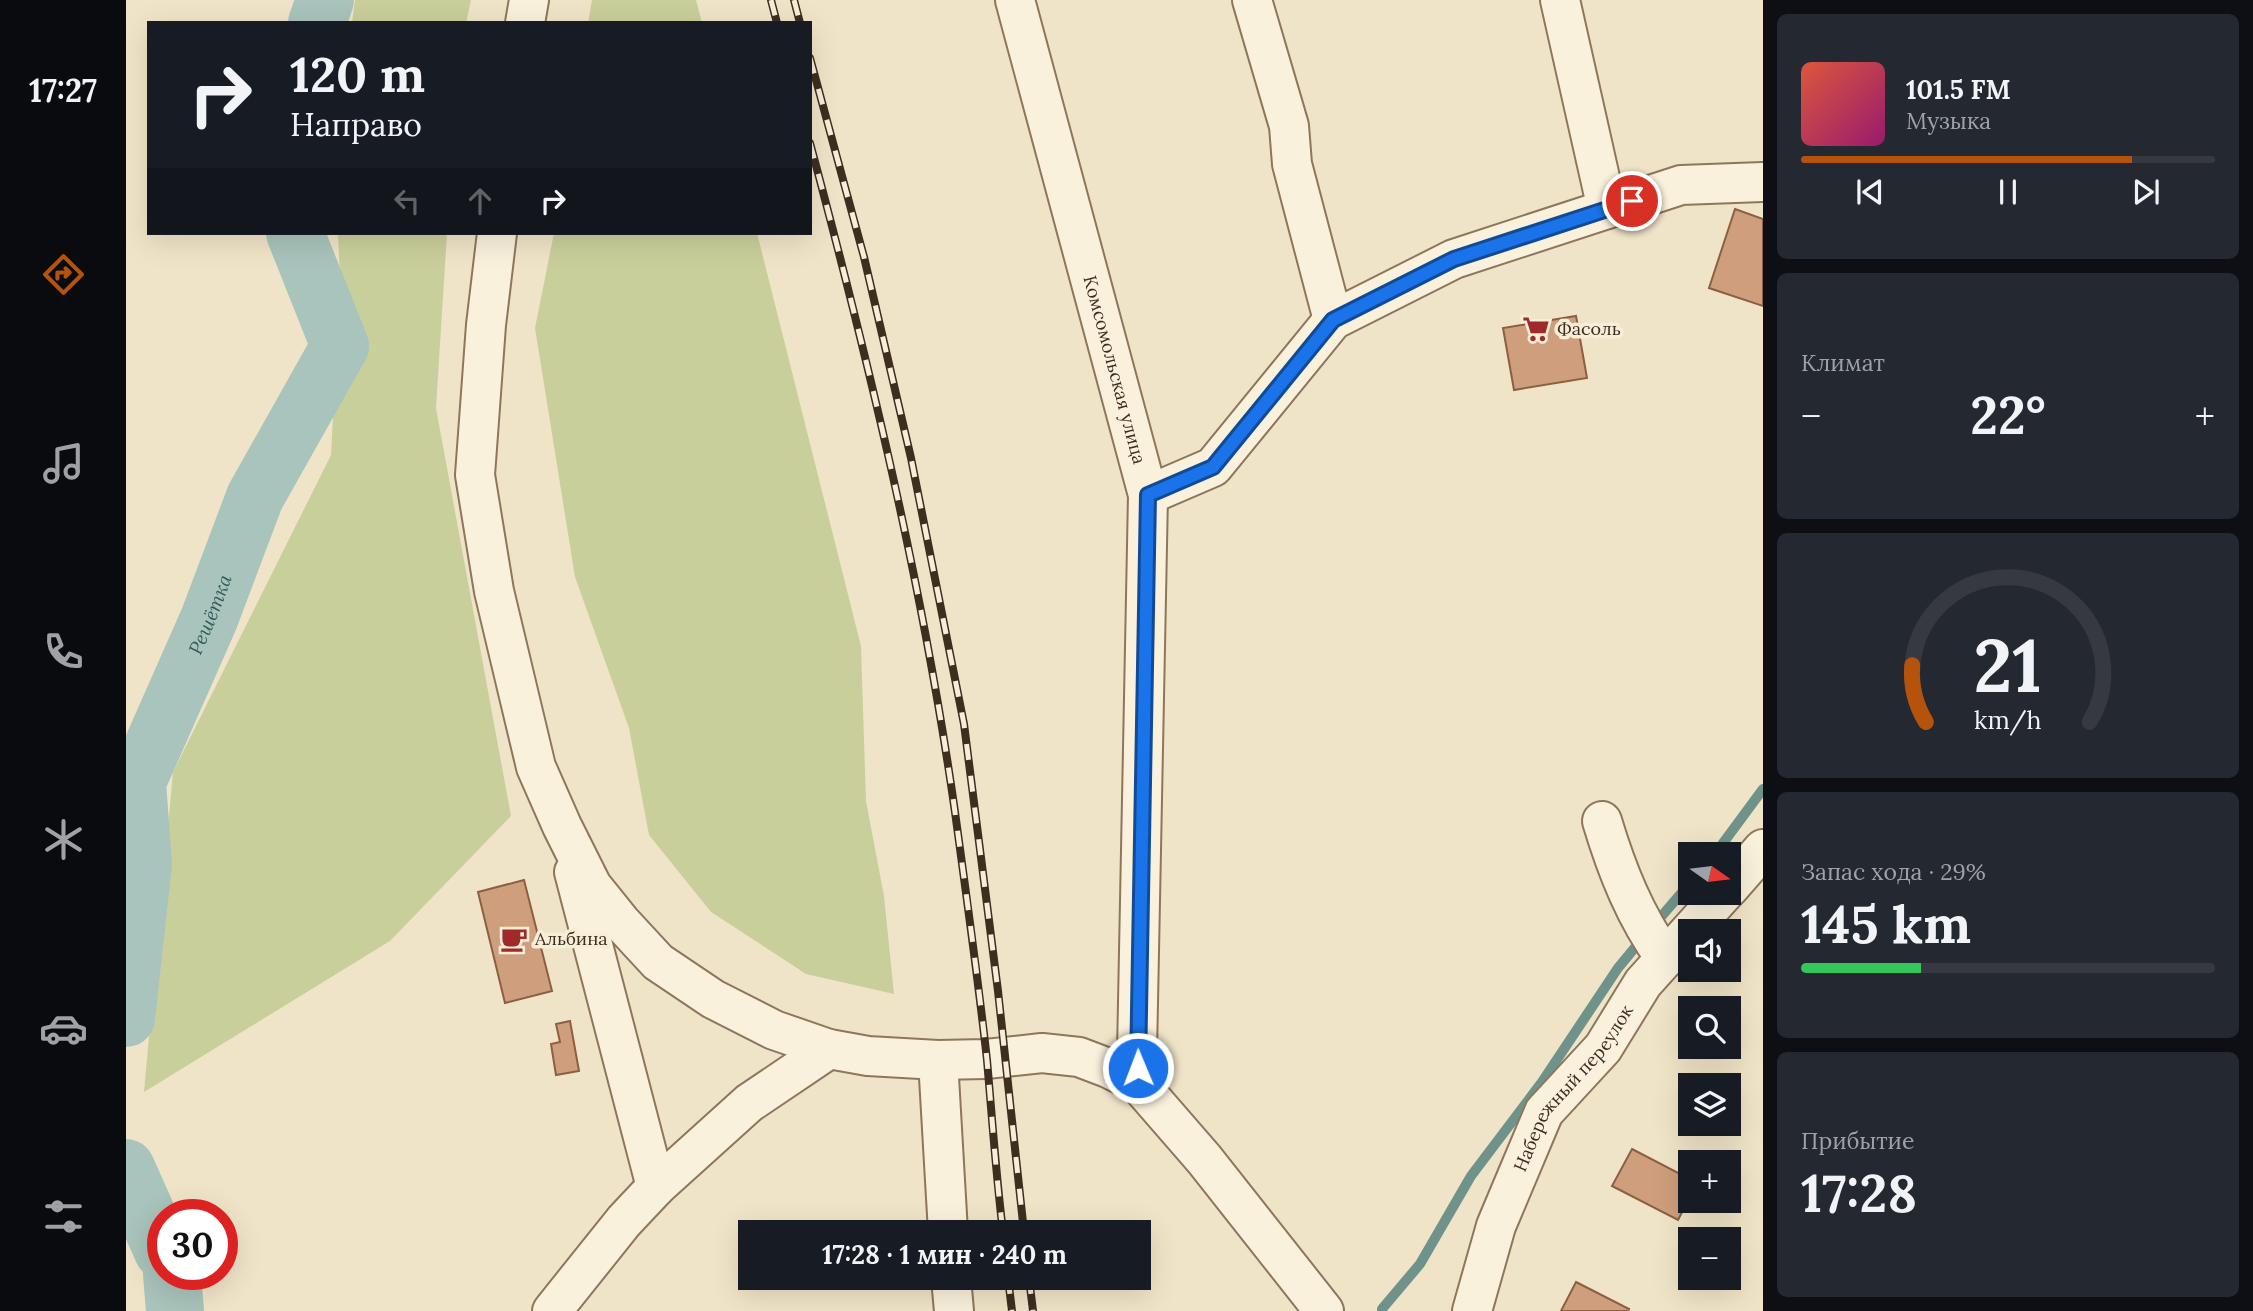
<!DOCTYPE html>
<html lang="ru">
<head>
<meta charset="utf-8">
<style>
	:root { --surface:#171b24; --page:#242831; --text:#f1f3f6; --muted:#9ea1a6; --line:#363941; --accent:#b45309 }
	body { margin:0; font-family:Lora,serif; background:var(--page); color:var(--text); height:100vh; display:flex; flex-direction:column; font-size:26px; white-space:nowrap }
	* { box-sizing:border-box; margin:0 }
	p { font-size:23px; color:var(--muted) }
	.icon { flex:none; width:38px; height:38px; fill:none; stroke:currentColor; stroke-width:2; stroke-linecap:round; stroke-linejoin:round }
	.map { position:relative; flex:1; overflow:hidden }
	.side { display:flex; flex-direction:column; gap:14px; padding:14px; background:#0d0f14; width:490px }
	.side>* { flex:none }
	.banner { position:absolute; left:21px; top:21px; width:665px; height:214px; border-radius:0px; box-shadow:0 7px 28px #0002; background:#171b24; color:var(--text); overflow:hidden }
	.needle { width:46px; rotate:104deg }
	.buttons { position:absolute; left:1552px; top:842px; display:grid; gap:14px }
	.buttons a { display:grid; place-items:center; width:63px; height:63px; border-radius:0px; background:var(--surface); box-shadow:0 7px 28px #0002; font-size:35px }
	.speed { position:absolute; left:21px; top:1199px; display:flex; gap:14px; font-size:35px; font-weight:700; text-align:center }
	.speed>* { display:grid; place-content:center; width:91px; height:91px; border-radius:50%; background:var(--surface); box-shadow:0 7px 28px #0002; line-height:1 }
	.speed .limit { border:10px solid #d22; background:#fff; color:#111 }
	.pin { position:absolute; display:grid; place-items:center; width:60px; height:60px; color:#fff; margin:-30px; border:4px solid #fff; border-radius:50%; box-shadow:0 2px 7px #0007 }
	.me { position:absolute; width:77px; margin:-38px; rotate:359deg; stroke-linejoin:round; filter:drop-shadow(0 0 5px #0008) }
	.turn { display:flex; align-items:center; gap:24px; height:147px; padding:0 28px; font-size:32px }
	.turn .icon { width:91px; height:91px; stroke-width:2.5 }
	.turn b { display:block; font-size:49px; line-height:60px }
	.lanes { display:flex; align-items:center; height:66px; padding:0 28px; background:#0003; justify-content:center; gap:35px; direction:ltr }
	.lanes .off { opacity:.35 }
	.big { font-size:52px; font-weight:800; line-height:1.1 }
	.side .card { flex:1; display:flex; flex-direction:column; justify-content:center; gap:10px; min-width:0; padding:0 24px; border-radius:10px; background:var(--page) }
	.side .dial { align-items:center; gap:0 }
	.dial svg { height:182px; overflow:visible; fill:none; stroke:var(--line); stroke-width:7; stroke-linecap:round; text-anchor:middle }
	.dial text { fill:var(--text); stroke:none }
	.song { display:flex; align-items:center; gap:21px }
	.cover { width:84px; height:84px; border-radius:10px; background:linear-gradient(135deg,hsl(10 70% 55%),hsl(320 70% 35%)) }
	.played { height:7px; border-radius:4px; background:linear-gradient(90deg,var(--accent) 80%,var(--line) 80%) }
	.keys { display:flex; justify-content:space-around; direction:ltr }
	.heat { display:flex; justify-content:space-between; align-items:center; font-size:38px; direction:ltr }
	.charge { height:10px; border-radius:5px; background:linear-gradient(90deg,#34c759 29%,var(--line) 0) }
	.trip { position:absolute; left:612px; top:1220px; width:413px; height:70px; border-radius:0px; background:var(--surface); box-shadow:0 7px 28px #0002; font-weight:800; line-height:70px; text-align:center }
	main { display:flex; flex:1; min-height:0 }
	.menu { display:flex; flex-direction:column; width:126px; justify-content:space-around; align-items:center; background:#090b0e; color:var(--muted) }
	.menu .icon { width:49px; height:49px }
	.menu .current { color:var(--accent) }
	.menu b { font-size:32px; color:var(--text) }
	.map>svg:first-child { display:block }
</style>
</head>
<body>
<main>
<nav class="menu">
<b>17:27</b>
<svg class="icon current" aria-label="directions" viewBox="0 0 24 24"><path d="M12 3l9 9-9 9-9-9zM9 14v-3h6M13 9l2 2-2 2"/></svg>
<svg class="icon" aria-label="music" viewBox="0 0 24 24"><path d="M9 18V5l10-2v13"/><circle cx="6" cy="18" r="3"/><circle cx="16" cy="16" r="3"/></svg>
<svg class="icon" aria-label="phone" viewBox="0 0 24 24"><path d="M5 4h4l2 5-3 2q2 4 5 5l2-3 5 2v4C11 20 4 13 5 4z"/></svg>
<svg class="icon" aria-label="climate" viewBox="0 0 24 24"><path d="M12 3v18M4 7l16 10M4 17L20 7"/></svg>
<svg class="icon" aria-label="car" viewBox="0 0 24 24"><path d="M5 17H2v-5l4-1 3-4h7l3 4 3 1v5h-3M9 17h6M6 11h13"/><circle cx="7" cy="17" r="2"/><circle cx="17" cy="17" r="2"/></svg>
<svg class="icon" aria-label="filters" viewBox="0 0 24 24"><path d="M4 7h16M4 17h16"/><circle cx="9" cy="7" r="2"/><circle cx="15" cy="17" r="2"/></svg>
</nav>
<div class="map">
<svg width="1637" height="1311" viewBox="0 0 1637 1311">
	<rect width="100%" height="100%" fill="#f0e4c8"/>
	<!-- green -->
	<path fill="#c9cf9b" d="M229,0H345L340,23H226Z
		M466,0H570L576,23H462Z
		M212,233H321L310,408L385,816L264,941L18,1092L47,772L205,455L214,279Z
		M428,233H631L735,646L740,801L758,896L768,994L680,974L585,912L523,835L503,728L449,577L409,328Z"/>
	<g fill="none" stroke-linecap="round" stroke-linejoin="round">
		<!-- stream -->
		<path stroke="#6f938a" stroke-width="10" d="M1589,854L1637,789
			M1528,925L1564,883
			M1256,1309L1294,1264L1345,1176L1416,1082L1492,968L1516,939"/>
		<!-- river -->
		<g stroke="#a9c4bc" stroke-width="58">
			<path d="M191,23L199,0"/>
			<path id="s1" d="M0,1018L17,864L11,782L83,619L129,497L214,346L169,233"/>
			<path d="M0,1168L37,1251"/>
			<path d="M46,1274L49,1311"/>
		</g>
	</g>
	<!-- building -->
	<path fill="#cf9f7d" stroke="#8d5f41" stroke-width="2" d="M1609,209L1637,219V306L1583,288Z
		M1450,316L1461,378L1388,390L1377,328Z
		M398,880L426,991L379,1003L352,892Z
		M444,1021L453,1071L430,1075L425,1044L434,1042L430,1024Z
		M1506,1149L1564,1179V1197L1552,1220L1486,1186Z
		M1450,1282L1503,1309L1502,1311H1435Z"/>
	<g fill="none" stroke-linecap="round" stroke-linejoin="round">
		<defs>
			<g id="minor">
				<path id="s2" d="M889,0L1022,495L1011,1053L1012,1083"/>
				<path d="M1126,0L1163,126L1166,164L1207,320"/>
				<path d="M1434,0L1481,209"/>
				<path d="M399,23L403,0"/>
				<path d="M371,233L360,325L349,475L368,591L410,767L436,826L466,886L495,922L532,962L587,999L648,1030L703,1049L742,1056L812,1060L860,1059L916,1053L953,1057L982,1068L1012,1083L1078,1159L1198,1311"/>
				<path d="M1022,495L1087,467L1207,320L1328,259L1555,185L1637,182"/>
				<path d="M1476,821C1491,871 1509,916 1539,958"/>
				<path d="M448,872L530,1187"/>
				<path d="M1603,888L1637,849"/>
				<path d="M812,1060L822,1232"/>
				<path d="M825,1278L828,1311"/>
				<path d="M426,1311L498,1221L530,1187L623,1103L703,1049"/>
				<path id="s3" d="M1346,1311L1370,1226L1418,1112L1477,1048L1517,983L1599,892"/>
			</g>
		</defs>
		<!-- minor casing -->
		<use href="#minor" stroke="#8d765c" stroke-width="42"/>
		<!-- minor -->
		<use href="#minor" stroke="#faf1dc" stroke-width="38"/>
		<defs>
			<path id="rail" d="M645,0L651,23
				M668,0L674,23
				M684,58L738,257L785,458L838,724L872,991L898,1232
				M684,143C743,363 797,586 829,812C840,893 852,978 861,1060C866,1117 870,1175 877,1232
				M882,1278L886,1311
				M903,1278L907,1311"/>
		</defs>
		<!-- rail casing -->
		<use href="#rail" stroke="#3d2e20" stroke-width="8"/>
		<!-- rail -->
		<use href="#rail" stroke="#f7eed8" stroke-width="5" stroke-dasharray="16" stroke-linecap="butt"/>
	</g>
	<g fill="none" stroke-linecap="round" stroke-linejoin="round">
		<defs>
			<path id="route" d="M1012,1068L1022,495L1087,467L1207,320L1328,259L1506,201"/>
		</defs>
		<!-- route casing -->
		<use href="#route" stroke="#114b97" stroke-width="18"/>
		<!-- route -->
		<use href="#route" stroke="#1a73e8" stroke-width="12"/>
	</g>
	<!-- icons -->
	<defs>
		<symbol id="supermarket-bare" viewBox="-9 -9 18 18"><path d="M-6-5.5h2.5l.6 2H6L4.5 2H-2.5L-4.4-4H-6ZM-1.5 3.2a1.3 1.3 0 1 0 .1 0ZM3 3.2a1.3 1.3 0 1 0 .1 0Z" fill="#9e2a2b" stroke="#f7eed8" stroke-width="2.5" paint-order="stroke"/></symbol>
		<symbol id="cafe-bare" viewBox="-9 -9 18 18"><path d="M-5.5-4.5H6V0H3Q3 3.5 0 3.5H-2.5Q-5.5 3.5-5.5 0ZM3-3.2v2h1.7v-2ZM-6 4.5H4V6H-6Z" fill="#9e2a2b" stroke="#f7eed8" stroke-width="2.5" paint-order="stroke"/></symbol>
	</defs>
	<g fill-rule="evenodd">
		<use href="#supermarket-bare" x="1391" y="310" width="38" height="38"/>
		<use href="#cafe-bare" x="369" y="920" width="38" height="38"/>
	</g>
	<g text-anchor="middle" stroke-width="7" stroke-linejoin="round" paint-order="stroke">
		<!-- poi labels -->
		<g font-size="18" fill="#3d2e20" stroke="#f7eed8" text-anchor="start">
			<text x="1431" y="335">Фасоль</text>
			<text x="409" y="945">Альбина</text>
		</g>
		<!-- street labels -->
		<g font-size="18" fill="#3d2e20" stroke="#f7eed8">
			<text dy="6" stroke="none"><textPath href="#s2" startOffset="383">Комсомольская улица</textPath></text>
			<text dy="6" stroke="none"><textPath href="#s3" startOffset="248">Набережный переулок</textPath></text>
		</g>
		<!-- water labels -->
		<g font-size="19" font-style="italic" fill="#2f5d5a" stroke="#f7eed8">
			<text dy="7" stroke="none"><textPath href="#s1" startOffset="420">Решётка</textPath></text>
		</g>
	</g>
</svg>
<div class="buttons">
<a><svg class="needle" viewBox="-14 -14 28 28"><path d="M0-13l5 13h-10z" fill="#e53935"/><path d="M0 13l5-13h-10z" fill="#9ea1a6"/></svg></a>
<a><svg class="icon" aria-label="sound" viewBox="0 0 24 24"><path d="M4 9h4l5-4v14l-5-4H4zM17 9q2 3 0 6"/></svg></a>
<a><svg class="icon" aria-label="search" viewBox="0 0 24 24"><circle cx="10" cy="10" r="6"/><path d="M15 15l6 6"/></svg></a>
<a><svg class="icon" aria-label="layers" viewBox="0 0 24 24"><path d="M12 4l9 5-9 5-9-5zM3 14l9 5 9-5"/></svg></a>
<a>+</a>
<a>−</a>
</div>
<div class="speed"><div class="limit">30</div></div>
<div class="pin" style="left:1506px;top:201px;background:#d93025"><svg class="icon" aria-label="arrive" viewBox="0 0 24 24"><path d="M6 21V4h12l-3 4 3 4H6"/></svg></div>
<svg class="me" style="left:1012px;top:1068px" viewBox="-20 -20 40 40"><circle r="17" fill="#1a73e8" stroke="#fff" stroke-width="3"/><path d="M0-11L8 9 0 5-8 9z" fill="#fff"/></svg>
<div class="trip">17:28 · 1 мин · 240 m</div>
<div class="banner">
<div class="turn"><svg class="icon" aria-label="right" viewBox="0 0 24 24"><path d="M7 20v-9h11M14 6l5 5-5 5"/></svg><div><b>120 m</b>Направо</div></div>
<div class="lanes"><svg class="icon off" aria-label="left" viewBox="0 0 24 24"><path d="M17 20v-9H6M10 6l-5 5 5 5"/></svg><svg class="icon off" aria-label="ahead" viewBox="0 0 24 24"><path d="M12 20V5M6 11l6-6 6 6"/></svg><svg class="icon" aria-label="right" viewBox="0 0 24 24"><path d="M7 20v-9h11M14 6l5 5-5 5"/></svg></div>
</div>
</div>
<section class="side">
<div class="card">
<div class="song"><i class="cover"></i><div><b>101.5 FM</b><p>Музыка</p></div></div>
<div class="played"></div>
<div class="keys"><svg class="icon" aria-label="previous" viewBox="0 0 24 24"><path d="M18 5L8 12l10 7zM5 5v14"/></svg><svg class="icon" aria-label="pause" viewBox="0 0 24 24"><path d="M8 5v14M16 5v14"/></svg><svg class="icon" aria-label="next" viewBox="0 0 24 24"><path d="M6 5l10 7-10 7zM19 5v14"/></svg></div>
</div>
<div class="card"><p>Климат</p>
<div class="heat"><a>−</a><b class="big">22°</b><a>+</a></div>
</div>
<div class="card dial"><svg viewBox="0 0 100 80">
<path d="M14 69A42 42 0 1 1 86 69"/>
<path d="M14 69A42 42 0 0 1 8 44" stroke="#b45309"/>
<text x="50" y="56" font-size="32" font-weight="700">21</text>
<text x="50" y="72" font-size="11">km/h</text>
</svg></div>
<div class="card"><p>Запас хода · 29%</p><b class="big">145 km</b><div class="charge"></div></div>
<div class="card"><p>Прибытие</p><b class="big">17:28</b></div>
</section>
</main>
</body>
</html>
